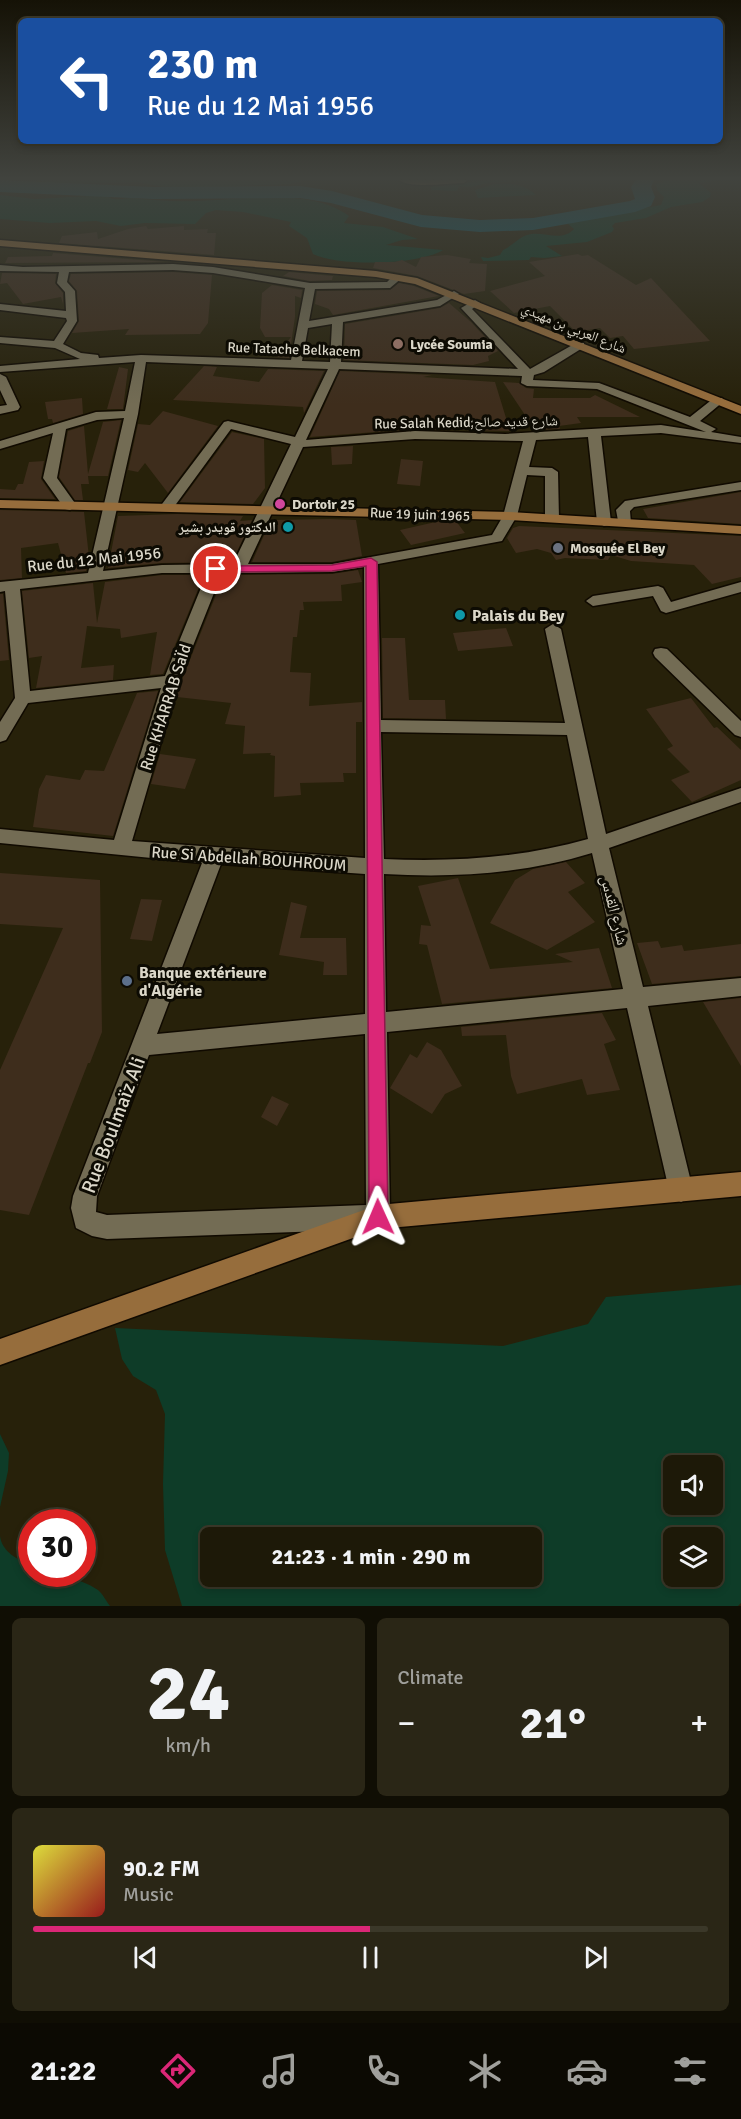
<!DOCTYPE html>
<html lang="en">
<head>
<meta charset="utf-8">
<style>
	:root { --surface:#1d1908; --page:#2a2616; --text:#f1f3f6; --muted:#a0a09c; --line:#3b3829; --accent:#db2777 }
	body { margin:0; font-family:Signika,"Noto Naskh Arabic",sans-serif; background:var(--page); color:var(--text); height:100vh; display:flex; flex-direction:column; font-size:22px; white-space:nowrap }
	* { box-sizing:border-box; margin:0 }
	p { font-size:20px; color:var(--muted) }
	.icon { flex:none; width:33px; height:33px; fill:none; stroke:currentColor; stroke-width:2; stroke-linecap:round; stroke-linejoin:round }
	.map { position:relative; height:1606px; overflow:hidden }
	.details { display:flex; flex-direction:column; gap:12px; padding:12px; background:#100e04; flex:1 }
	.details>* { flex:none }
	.hud { position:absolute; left:18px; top:18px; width:705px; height:126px; border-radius:9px; box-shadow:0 3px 9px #0003,0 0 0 2px var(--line); background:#1a4fa0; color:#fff; overflow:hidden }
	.fabs { position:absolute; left:663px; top:1455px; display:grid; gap:12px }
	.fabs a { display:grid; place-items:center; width:60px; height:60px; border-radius:9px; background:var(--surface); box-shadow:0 3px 9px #0003,0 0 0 2px var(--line); font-size:30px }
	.speed { position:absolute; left:18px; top:1509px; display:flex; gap:12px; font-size:30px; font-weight:700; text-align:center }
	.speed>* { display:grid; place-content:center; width:78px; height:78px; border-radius:50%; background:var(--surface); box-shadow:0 3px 9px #0003,0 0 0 2px var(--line); line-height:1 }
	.speed .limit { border:9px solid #d22; background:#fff; color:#111 }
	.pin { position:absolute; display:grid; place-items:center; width:51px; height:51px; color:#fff; margin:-26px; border:3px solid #fff; border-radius:50%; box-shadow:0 2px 6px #0007 }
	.me { position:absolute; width:66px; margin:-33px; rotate:359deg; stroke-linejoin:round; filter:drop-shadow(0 0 4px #0008) }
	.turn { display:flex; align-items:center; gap:21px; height:126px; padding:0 30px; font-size:27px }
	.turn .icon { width:78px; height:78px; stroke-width:2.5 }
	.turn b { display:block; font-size:42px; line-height:51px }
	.big { font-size:45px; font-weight:700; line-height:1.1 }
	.details .tile { flex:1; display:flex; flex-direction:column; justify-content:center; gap:9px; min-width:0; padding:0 21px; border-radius:9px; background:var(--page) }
	.details .dial { align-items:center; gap:0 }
	.dial b { font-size:78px; line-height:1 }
	.song { display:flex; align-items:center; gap:18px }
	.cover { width:72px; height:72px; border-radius:9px; background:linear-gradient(135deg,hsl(60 70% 55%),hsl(0 70% 35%)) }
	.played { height:6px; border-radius:3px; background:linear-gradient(90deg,var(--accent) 50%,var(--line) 50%) }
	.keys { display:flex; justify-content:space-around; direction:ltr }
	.heat { display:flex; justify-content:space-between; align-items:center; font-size:33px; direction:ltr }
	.details .tiles { flex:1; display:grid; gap:12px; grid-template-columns:1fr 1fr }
	.tile:last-child { grid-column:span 2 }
	.trip { position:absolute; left:200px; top:1527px; width:342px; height:60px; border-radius:9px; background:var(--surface); box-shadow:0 3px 9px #0003,0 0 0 2px var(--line); font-weight:700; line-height:60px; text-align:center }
	.tabs { display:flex; height:96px; justify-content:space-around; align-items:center; background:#0c0a03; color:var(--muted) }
	.tabs .icon { width:42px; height:42px }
	.tabs .selected { color:var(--accent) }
	.tabs b { font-size:27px; color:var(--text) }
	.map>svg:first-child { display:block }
</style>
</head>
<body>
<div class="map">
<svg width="741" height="1606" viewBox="0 0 741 1606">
	<rect width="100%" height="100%" fill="#27210a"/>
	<!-- green -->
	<path fill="#0e3c28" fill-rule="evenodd" d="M34,180H306L290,184L170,188L137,182L62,184Z
		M488,180H538L488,183L470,187L459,186L457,191L431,190V187Z
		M669,180H718L699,183L711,193L710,197L702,202L671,207L646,218L615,223L612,226L614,229L612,232L587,242L546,246L562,256L544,258L531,257L529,260L483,261L481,257L488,258L500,255L503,250C512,246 518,238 527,235C543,230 561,243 574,229L568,224L578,220L661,205L664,197L657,190L656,184Z
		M494,184C511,183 524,184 536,195L478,198L475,190Z
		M0,195L35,199L107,195C113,203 123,197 132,198C153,200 175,202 196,201C243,200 310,187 349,216L344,223L383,227L418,239L402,240L386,245L443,250C419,265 339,267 313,254L307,238L289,226L291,222L243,212L216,210L206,213L195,224L145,223L121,226L96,221L50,223L0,219Z
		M741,1285V1603L738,1606H182L165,1550L163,1484L165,1414L156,1390L133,1376L122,1359L115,1328L503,1346L588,1324L606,1297ZM674,1466H712V1504H674ZM210,1538H531V1576H210ZM674,1538H712V1576H674Z
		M0,1434L9,1453L8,1471L0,1507Z
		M0,1536C2,1552 18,1560 31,1565L32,1574C53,1574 79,1577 98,1590C103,1594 106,1601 110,1606H0Z"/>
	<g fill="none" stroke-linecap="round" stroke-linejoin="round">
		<!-- river -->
		<path fill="#115c69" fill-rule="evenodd" d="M0,180L153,187L300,186L332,191L422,215L480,220L533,218L630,201L635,199L631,187L636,180H654L651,187L655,197L651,206L635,212L533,230L480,232L421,227L331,203L300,198L153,199L0,192Z"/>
	</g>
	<!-- building -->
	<path fill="#3e2d1c" d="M146,226L148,229L184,226V230L208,229L207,233H216L214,255L59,243L62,236L97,232L98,239L128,229Z
		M53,253L165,262L5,263L8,257L52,256Z
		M578,254L582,256L588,255L636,285L651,278L710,341L634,349L623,336L610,338L600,328L576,332L550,306L514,313L490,291L545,276L529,262Z
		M447,255L471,259L469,263L487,264L485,291L464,294L417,276L373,268L375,262H395L402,260L416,267L421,257Z
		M173,272L212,275L208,323L200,334L125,335L129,329L72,333L79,321L77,291L69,281L71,274Z
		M289,272L333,276L332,280L310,281L283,276Z
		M2,273L56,274L55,283L63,293V304L61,297L23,304L7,283L0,284Z
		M399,283L414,286L439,296L333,315L329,309L315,304L317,291L390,290Z
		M272,285L302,290L301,298L295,296V317L289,358L276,357L291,337H265L260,328L262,293Z
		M449,303L471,322L498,351L488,356L489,361L473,365L344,360L345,324L440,308Z
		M204,366L217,367L213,376L259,382L268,369L324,371L304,413L303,407L173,400Z
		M119,367L128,369L123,409H107Z
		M340,371L432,375L423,377L495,382L510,431L415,429L310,437Z
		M503,382L519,383L526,388L534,389L533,398H590L595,395L640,417H577L581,423L559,426L560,429L535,430Z
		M82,398L83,414L53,423L52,419H48L45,402Z
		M163,411L218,426L168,493L145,463L138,472L128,470L138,424L150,425Z
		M121,420L108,476H88L89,484H81L83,500H75L59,477L68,431L84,426L88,474L103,422Z
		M232,432L264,439L265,488L253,504L180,502Z
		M353,446L352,464L332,465L331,447Z
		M401,459L423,461L420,486L397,484Z
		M44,461L41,479L55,499L0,498V489L15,490L18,484H23L29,462Z
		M741,492V524L648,518L643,509Z
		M0,510L84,512L89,557L86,571L66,573L58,543L21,548L22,578L0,580Z
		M177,514L243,516L240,521L252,520L232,562L162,563L108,568L118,516Z
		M330,519L356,520L362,556L332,562H252L271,520Z
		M440,521H456L465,533L411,545L400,530Z
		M519,526L741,536V577L712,584L694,565L631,561L611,555L608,560L565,558L556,560L551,553L537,549L516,553L507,538L513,528Z
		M358,570L362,582L341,585L342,601L303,602L304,610H300L297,637H293L290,672L311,673L309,706L362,702V722H356V773H343L344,782L300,783L301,795L274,797L275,756L270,755L271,753L243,754L245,726L225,724L231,703L177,697L181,682L224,575L332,574Z
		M162,575H204L163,674L150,675L157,632L121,638L120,629L87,626L81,668L114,665L113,680L36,688L42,656L29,658L22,591L93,583L97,623L105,582Z
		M0,594H3L9,660L0,661Z
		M506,628L513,646L458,651L453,633Z
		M382,638H405L409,700H445L446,719L383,718Z
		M158,691L113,836L33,827L39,789L46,775L80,780L85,770L104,771L137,693Z
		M691,698L714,728L717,727L741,750V780L692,802L671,780L690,772L667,749L673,746L646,709Z
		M160,754L196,759L185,789L151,784Z
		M566,862L585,883L568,892L595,922L547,950L490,923L515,880L533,869Z
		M0,873L100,880L102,1032L90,1063H88L29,1215L0,1210V1070L63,928L0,924Z
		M458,878L490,969L573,962L555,954L599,948L612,988L442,1004L427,945L419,944L421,925L431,926L418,886Z
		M141,899L162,900L152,941L130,939Z
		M291,902L307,906L300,938H346L347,975H323L324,962L279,955Z
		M658,941L661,948L682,945L684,951L741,944V976L652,984L637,943Z
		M741,998V1066L703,1002Z
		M602,1013L616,1040L604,1044L620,1090L587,1095L582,1079L517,1094L511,1076L506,1035L462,1036L461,1027Z
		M427,1042L441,1050L462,1086L445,1094L432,1114L390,1088L410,1054L417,1058Z
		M272,1096L289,1104L277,1126L261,1117Z"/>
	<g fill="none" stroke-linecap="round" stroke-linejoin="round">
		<defs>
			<path id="street" d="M173,264L213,267L310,283L387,282L394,275L403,277L390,288L315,289L309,321L437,300L454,291L459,294L440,306L343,322L341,362L518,369L461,308L475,300L480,303L472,309L530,369L576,343H584V347L544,372L534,375L533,380L599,383L690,417L714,398H722L724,401L700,421L716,429L711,432L741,437V443L661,433L601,436L611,522L609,525L604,526L597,522L588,437L536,440L529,467L552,468L558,472L559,519L557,522H547L545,519V476L527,475L517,516L502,541L378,564L381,720L565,723L545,629L553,624L561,629L606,834L741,788V802L609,848L643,987L741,978V996L648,1006L693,1190L689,1198L681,1202L673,1198L669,1190L627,1008L387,1032L390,1217L387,1226L378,1229L107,1239L92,1236L76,1228L71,1208L73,1196L202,863L0,843V829L114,840L161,688L28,703L6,740L0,742V722L15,698L5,591L0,592V582L88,573L124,418L97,420L66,429L57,478L77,506L70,510L65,509L43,478L53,433L0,449V441L96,412L125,411L135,362L0,372V366L80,359L55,348L0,343V337L54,341L67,321L66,318L0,310V304L66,311L65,292L57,283L59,272L0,271V265L23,267ZM173,270L213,273L305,288L291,360L141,355L99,358L98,355L81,353L63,344L77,321L75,291L67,282L69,272ZM332,324L330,362L302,361L308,328ZM146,362L328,369L295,437L228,421L224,422L159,508L161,511H171L231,429L291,444L233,564L162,565L103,571L138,414ZM339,369L522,376L521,383L527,386L597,389L706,432L661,425L505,434L415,431L306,440ZM415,439L523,441L503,516L492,535L332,564H248L303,447ZM364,567L365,858L132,841L179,681L222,573L332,572ZM162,573H207L165,676L30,691L20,589ZM381,732L567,735L588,839C521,858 454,862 384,859ZM592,853L623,989L386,1012L384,874C455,878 523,874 592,853ZM221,864L365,874V1014L157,1034ZM365,1034L366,1205L107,1215L96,1212L97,1196L149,1055Z
				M0,374L6,377L20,407L18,410L0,414V406L7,405L0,390Z
				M741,482V490L634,507L630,511L631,523L629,526H619L616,510L625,501Z
				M741,582V592L666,613L661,611L653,596L593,606L586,601L593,596L658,586L663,588L671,602Z
				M661,648L667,649L741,721V737L735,735L655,657L653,653L655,649Z"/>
			<path id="secondary" d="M399,180H468L464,183C448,183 412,189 399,180Z
				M0,240L376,271L417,278L741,406V414L415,284L376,277L0,246Z
				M0,500L510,512L741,526V534L510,520L0,508Z
				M741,1172V1196L378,1229L0,1365V1339L378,1205Z"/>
		</defs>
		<!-- street casing -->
		<use href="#street" stroke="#100a00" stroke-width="3"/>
		<!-- secondary casing -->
		<use href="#secondary" stroke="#100a00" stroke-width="3"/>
		<!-- street -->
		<use href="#street" fill="#736c54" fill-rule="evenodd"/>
		<!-- secondary -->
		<use href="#secondary" fill="#966d3c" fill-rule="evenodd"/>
	</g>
	<!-- sky -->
	<linearGradient id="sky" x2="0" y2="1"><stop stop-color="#151206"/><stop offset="0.44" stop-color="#41433e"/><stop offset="1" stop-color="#41433e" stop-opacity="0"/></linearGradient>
	<rect width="741" height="405" fill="url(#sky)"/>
	<!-- route -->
	<path fill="#db2777" stroke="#8e194d" stroke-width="1.5" d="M371,558L377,562L388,1217L385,1223L378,1226L372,1223L369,1217L366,566L332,571L216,572L211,569L216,566L332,565Z"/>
	<!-- markers -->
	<circle fill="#8d6e63" stroke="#0d0b03" stroke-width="2" cx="398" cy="344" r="6"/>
	<circle fill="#d1479c" stroke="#0d0b03" stroke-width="2" cx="280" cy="504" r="6"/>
	<g fill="#0f9aa8" stroke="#0d0b03" stroke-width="2">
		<circle cx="288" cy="527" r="6"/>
		<circle cx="460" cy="615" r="6"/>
	</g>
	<circle fill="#6b7280" stroke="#0d0b03" stroke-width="2" cx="558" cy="548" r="6"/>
	<circle fill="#5c6f8a" stroke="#0d0b03" stroke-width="2" cx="127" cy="981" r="6"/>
	<g text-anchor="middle" stroke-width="6" stroke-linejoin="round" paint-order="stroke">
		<!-- far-street labels -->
		<g font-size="14" fill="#dbd7c9" stroke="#0d0b03">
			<text transform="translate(574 328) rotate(22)" y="5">شارع العربي بن مهيدي</text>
			<text transform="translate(294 349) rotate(2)" y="5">Rue Tatache Belkacem</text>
			<text transform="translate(466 422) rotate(-1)" y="5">Rue Salah Kedid;شارع قديد صالح</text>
			<text transform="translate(420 514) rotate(2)" y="5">Rue 19 juin 1965</text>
		</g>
		<!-- far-poi labels -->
		<g font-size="14" font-weight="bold" fill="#dbd7c9" stroke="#0d0b03" text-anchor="start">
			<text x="410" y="349">Lycée Soumia</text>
			<text x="292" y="509">Dortoir 25</text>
			<text x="276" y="532" text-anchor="end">الدكتور قويدر بشير</text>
			<text x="570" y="553">Mosquée El Bey</text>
		</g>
		<!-- street labels -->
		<g font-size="16" fill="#dbd7c9" stroke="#0d0b03">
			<text transform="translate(94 559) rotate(-6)" y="6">Rue du 12 Mai 1956</text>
			<text transform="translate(165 707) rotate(-72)" y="6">Rue KHARRAB SaÏd</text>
			<text transform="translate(249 858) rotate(4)" y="6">Rue Si Abdellah BOUHROUM</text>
			<text transform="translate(615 910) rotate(76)" y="6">شارع القدس</text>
		</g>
		<!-- poi labels -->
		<g font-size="16" font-weight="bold" fill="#dbd7c9" stroke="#0d0b03" text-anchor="start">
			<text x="472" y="621">Palais du Bey</text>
			<text x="139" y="978">Banque extérieure<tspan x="139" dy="18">d'Algérie</tspan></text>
		</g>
		<!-- near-street labels -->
		<g font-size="20" fill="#dbd7c9" stroke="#0d0b03">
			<text transform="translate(113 1125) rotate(-69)" y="7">Rue Boulmaïz Ali</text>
		</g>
	</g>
</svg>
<div class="fabs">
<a><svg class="icon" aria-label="sound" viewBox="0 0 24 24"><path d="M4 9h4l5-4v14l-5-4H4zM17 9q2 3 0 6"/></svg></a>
<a><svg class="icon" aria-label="layers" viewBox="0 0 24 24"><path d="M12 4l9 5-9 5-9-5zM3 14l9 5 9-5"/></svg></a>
</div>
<div class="speed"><div class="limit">30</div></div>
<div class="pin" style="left:216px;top:569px;background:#d93025"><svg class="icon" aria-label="arrive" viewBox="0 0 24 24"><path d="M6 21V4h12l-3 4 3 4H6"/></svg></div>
<svg class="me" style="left:378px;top:1217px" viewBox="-20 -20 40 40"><path d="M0-17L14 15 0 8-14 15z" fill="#db2777" stroke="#fff" stroke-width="4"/></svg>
<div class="trip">21:23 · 1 min · 290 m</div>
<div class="hud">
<div class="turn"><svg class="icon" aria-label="left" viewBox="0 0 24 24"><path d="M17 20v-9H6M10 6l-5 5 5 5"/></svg><div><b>230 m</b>Rue du 12 Mai 1956</div></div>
</div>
</div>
<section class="details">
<div class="tiles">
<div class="tile dial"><b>24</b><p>km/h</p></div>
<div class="tile"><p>Climate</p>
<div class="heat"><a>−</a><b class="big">21°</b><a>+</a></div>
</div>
<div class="tile">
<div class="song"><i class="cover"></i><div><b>90.2 FM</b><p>Music</p></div></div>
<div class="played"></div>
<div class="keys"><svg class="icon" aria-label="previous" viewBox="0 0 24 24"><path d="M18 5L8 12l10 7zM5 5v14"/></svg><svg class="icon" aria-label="pause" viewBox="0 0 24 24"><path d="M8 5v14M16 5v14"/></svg><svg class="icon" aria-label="next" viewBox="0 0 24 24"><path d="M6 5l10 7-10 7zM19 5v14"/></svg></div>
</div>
</div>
</section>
<nav class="tabs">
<b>21:22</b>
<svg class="icon selected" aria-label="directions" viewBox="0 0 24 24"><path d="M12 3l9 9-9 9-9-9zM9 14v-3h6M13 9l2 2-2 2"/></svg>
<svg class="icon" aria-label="music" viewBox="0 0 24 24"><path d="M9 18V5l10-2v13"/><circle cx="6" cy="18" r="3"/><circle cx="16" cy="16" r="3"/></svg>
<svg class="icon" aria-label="phone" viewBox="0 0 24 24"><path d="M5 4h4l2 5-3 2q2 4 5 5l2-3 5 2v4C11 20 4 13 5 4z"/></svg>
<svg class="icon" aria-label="climate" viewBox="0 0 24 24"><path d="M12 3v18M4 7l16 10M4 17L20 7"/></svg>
<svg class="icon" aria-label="car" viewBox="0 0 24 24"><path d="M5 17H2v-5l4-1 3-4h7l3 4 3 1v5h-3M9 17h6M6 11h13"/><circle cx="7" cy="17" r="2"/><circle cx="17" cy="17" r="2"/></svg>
<svg class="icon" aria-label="filters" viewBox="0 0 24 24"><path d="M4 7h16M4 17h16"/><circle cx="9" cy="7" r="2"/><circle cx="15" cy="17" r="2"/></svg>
</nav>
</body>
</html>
